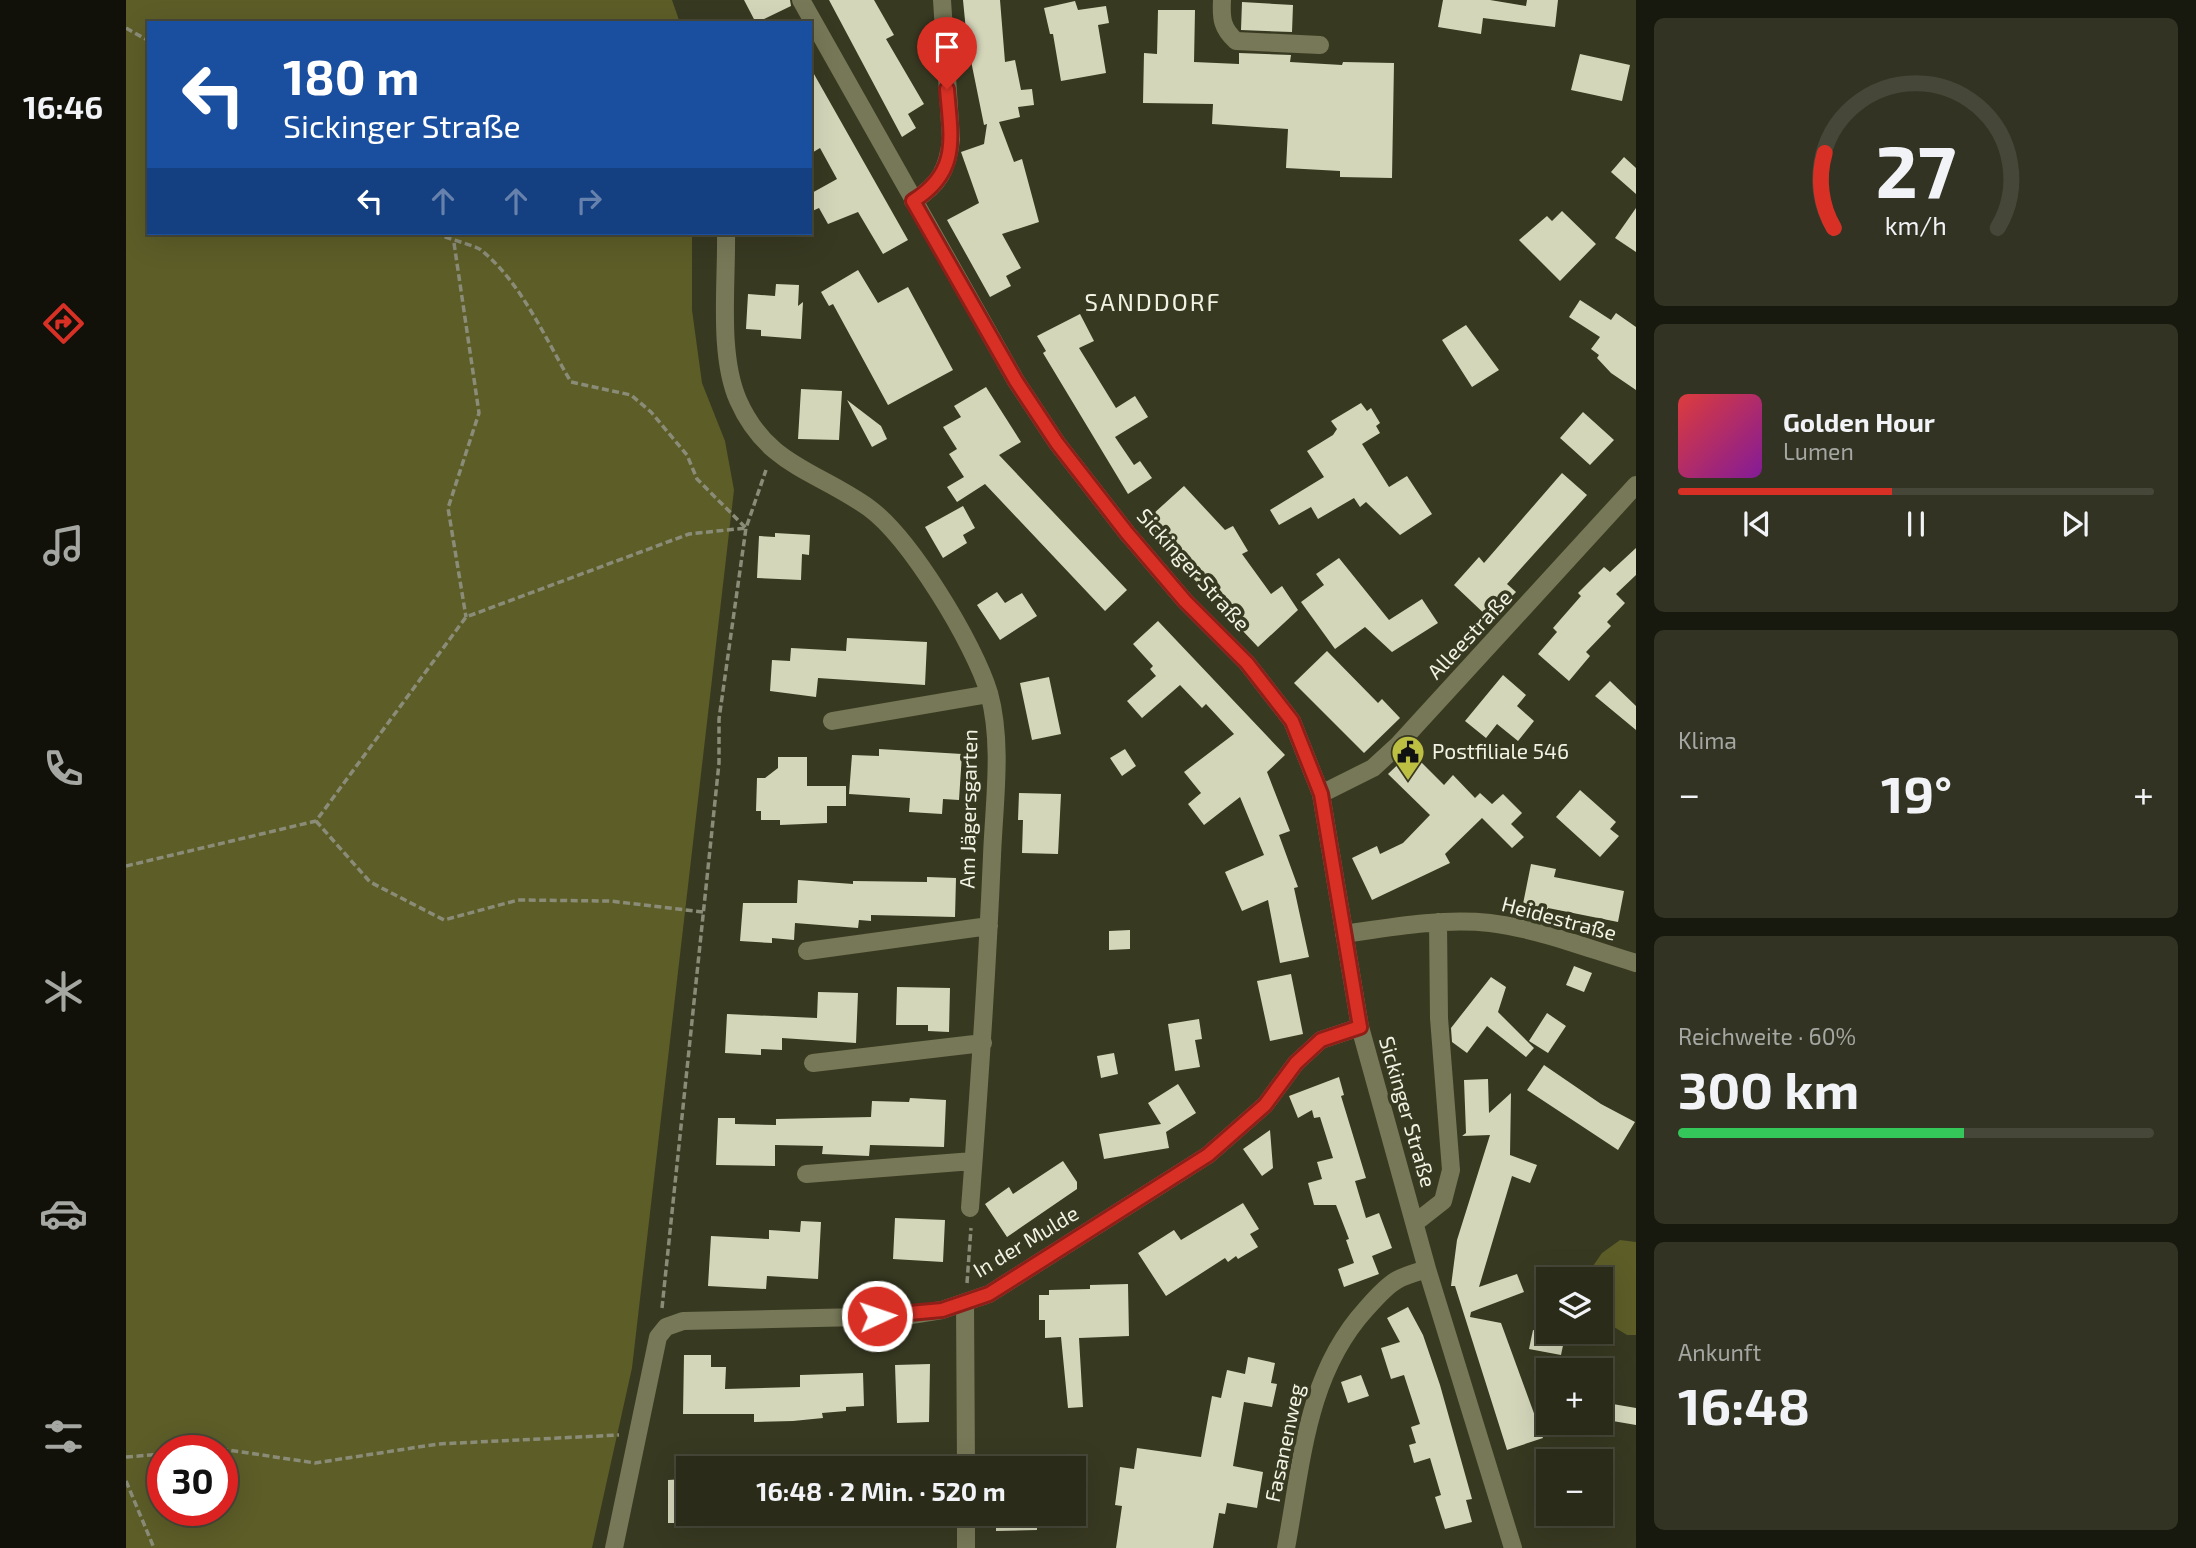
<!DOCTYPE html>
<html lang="de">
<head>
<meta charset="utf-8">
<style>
	:root { --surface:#2a2b19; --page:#323322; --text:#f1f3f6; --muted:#a5a7a2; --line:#464738; --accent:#d93025 }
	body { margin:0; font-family:"Exo 2",sans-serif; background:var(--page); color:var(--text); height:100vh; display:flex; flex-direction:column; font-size:26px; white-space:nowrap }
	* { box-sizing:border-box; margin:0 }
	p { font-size:23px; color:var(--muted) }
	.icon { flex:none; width:38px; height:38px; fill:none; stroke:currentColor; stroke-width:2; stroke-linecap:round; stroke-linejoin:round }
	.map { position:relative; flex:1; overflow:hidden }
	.drawer { display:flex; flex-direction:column; gap:18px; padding:18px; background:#17180e; width:560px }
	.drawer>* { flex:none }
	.guide { position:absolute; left:21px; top:21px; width:665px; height:214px; border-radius:0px; box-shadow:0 7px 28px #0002,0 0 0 2px var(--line); background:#1a4fa0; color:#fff; overflow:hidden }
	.controls { position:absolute; left:1410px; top:1267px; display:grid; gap:14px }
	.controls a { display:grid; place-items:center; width:77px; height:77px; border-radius:0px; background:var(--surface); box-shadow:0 7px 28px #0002,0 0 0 2px var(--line); font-size:35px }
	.speed { position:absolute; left:21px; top:1435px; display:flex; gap:14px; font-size:35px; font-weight:700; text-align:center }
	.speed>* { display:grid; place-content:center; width:91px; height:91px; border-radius:50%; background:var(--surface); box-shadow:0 7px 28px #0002,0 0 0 2px var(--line); line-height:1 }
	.speed .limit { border:10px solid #d22; background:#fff; color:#111 }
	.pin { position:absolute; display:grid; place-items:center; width:60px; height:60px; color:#fff; margin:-72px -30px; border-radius:50% 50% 50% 0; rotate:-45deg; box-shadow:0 0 7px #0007 }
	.pin .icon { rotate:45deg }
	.me { position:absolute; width:77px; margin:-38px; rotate:87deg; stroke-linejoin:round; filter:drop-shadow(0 0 5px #0008) }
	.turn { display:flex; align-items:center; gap:24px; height:147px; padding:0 21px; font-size:32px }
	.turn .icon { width:91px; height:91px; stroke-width:2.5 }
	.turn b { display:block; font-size:49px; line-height:60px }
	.lanes { display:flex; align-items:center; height:66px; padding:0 21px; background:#0003; justify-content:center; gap:35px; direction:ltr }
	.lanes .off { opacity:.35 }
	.big { font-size:52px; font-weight:700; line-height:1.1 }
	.drawer .card { flex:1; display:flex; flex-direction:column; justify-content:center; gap:10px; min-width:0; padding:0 24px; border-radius:10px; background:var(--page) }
	.drawer .dial { align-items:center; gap:0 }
	.dial svg { height:182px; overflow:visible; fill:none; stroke:var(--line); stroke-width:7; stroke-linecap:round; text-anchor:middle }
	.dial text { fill:var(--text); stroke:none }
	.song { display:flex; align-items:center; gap:21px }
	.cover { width:84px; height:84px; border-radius:10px; background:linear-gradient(135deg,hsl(0 70% 55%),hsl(290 70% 35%)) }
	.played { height:7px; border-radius:4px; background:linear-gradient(90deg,var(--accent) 45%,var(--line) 45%) }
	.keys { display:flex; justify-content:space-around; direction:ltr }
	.heat { display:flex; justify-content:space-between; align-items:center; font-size:38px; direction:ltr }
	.charge { height:10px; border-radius:5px; background:linear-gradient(90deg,#34c759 60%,var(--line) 0) }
	.trip { position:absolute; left:550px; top:1456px; width:410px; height:70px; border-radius:0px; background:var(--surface); box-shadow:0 7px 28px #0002,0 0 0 2px var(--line); font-weight:700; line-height:70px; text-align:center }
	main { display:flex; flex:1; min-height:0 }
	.menu { display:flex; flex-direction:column; width:126px; justify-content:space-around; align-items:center; background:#11110a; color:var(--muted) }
	.menu .icon { width:49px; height:49px }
	.menu .on { color:var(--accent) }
	.menu b { font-size:32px; color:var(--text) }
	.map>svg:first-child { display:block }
</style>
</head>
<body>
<main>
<nav class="menu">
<b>16:46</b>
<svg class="icon on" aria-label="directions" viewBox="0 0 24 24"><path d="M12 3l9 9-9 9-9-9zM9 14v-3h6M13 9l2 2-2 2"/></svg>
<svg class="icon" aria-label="music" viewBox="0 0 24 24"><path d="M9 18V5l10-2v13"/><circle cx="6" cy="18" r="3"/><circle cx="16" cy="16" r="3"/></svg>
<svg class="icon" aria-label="phone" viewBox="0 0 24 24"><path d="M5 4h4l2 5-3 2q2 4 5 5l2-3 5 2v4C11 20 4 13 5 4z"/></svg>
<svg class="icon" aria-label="climate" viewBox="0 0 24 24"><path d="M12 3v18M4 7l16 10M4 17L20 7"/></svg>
<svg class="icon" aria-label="car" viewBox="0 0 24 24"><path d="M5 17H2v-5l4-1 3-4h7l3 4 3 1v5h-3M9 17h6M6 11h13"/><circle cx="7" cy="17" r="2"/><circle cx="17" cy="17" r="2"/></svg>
<svg class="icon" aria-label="filters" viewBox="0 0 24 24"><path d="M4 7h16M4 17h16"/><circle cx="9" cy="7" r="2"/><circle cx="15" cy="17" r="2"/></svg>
</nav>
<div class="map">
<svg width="1510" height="1548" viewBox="0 0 1510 1548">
	<rect width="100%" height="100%" fill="#383921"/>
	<!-- green -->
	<path fill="#5c5d27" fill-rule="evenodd" d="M0,0H546L554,23H23V233H566V310L576,383L599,441L608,490L506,1368L466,1548H0ZM37,1451H96V1510H37Z
		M1494,1240L1510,1242V1335H1501L1475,1319V1279H1458L1476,1253Z"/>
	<!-- building -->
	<path fill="#d4d6ba" d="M618,0H664L665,6L630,23Z
		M703,0H748L768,35L760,39L798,104L782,114L790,128L776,137Z
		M837,0H874L879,62L889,60L895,90L906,89L908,105L892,107L894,117L873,122L888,162L896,159L913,222L876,234L895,268L880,276L885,286L864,297L821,220L853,203L835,152L858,144L861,124L858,125L841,41Z
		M1317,0H1364L1400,6L1401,0H1432L1429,27L1357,18L1355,34L1312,27Z
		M949,1L952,10L980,6L983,23L972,25L980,73L935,81L927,34H924L918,8Z
		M1116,2L1167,5L1166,32L1115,30Z
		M1032,10H1069L1068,62L1113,64V53L1165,55L1164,62L1216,65L1217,62L1268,63L1266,178L1214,177V171L1160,168L1162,129L1086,124L1087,104L1017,103L1018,53L1031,54Z
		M1454,54L1504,65L1496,101L1445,90Z
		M684,67L782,240L757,254L732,212L702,224L693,208L684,212V194L711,179L694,148L684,154Z
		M1498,157L1510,168V194L1485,172Z
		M1510,208V252L1489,238Z
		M1436,211L1470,244L1434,281L1393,240L1421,216L1426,221Z
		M732,270L752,303L782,287L827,370L762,405L707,304L703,306L695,292Z
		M650,284L673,285L672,306L677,302L675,339L635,336V330L620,329L622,294L649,296Z
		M1454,300L1485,320L1490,313L1510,327V390L1485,373L1471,358L1473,355L1465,349L1474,337L1443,317Z
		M954,314L968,341L953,348L990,408L1009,396L1022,417L989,437L1008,465L1014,461L1026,478L1002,494L917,353L920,351L911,336Z
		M1340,325L1373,370L1346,387L1316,340Z
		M860,387L895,442L873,455L1001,590L979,611L859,484L831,502L821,487L838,477L823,454L831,449L817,427L835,417L828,406Z
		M675,389L716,391L713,440L672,439Z
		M721,400L755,426L761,439L746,447Z
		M1235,403L1241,411L1245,408L1254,423L1250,426L1254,433L1236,444L1263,487L1281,476L1306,514L1274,535L1240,502L1234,507L1228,498L1192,519L1185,507L1153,525L1144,510L1198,477L1181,451L1207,435L1211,429L1205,421Z
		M1457,412L1488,440L1464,465L1434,438Z
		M1436,473L1461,495L1381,584L1390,592L1364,619L1328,585L1353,557L1358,563Z
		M1058,486L1099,530L1107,526L1122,551L1116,554L1145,594L1156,586L1172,610L1132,647L1016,524Z
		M837,506L849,528L837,535L841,543L817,558L799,527Z
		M649,533L684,535L683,555L676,554L675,580L631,578L633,536L649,537Z
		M1510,548V575L1490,594L1499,603L1481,622L1485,626L1460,652L1464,656L1443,681L1412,654L1431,632L1427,628L1455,596L1452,593L1478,567L1484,572Z
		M1213,558L1263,620L1296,599L1312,623L1266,652L1239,627L1209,649L1175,602L1198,585L1190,574Z
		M871,592L879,603L896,593L911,616L874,640L851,605Z
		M1032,621L1159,755L1141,772L1164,831L1153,835L1172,887L1168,888L1183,957L1154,963L1142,900L1116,911L1099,872L1138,855L1114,797L1078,825L1062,804L1075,793L1058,772L1108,734L1080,704L1076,708L1054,685L1016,718L1001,701L1030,676L1024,669L1027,666L1007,644Z
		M721,638L801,642L799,685L692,678L690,697L644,691L646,660L664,661L665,648L720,651Z
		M1201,651L1252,703L1256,699L1274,718L1238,753L1168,683Z
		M1377,675L1400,695L1391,706L1408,721L1392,741L1371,724L1360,738L1339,721Z
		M923,677L935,734L906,740L894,683Z
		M1484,681L1510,706V730L1469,696Z
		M753,749L836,754L833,800L817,799L816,814L783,812L784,798L723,794L726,755L753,756Z
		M999,749L1010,766L996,776L984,758Z
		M1285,752L1318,785L1327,775L1349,798L1354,793L1366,804L1377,794L1396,813L1385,824L1398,837L1386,848L1356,818L1319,854L1324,863L1246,900L1226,858L1251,846L1254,854L1277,843L1304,815L1262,774Z
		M652,757H681V786H720V806H701V823L654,825V820H635V811H630L631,778H639L652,768Z
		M1454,790L1490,822L1484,829L1493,836L1474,857L1430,817Z
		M893,793L935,794L932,854L896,853L897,820H892Z
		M1405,864L1430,869L1428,877L1498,891L1492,922L1422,908L1421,914L1396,909Z
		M801,877L830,878L829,917L745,915V921L733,920L732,928L669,923L668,940L646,938V943L614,941L617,903H671L672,880L727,884V881L801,882Z
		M1004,930V949L983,950V931Z
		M1448,966L1466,973L1458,992L1440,985Z
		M1165,974L1177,1034L1144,1041L1131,981Z
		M1365,977L1380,987L1372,1012L1408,1048L1400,1057L1361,1026L1341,1053L1326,1042L1325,1028Z
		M771,987L824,988L823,1032L802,1031V1025H770Z
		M692,992L732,993L730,1043L656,1038V1050L635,1049V1055L599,1053L601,1014L691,1018Z
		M1421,1013L1440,1026L1422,1053L1403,1041Z
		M1073,1019L1076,1039L1069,1040L1074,1067L1049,1071L1042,1024Z
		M988,1053L992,1074L975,1078L971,1056Z
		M1418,1065L1475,1104L1509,1122L1492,1150L1401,1090Z
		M1213,1077L1218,1095L1215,1096L1240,1178L1229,1181L1240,1218L1253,1213L1266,1248L1246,1256L1253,1274L1218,1287L1212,1269L1228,1263L1220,1240L1223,1239L1210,1205H1188L1182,1183L1196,1179L1191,1162L1207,1158L1194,1117L1188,1118L1186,1110L1172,1118L1163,1096Z
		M1362,1079L1363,1113L1385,1093L1384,1155L1411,1165L1404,1183L1386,1176L1353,1287L1391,1274L1398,1292L1345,1312L1344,1317L1375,1323L1417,1438L1381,1450L1329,1286H1325L1331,1240L1364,1135L1336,1136L1340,1133L1338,1080Z
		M1052,1084L1070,1113L1040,1132L1043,1148L978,1159L973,1134L1035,1124L1022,1103Z
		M784,1098L820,1100L818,1147L744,1145L743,1156L696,1154L697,1146L649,1145V1166L590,1165L592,1118H609V1124L650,1125V1119L745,1117L746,1101L783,1102Z
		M1144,1130L1147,1168L1136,1176L1117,1149Z
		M937,1161L951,1182V1189L881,1237L859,1204L883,1187L887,1194Z
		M1117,1203L1133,1229L1124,1234L1132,1247L1112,1259L1110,1256L1102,1262L1099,1258L1040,1296L1012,1253L1048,1230L1055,1240Z
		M769,1218L819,1220L817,1262L767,1259Z
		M675,1221L695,1222L692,1279L641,1276L640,1289L582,1286L585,1236L643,1239V1230L674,1232Z
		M1002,1284L1003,1336L953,1338L957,1407L942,1408L935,1337L919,1338V1320H913V1295H923V1290L964,1289V1285Z
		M1282,1307L1297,1335L1314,1385L1346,1499L1340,1500L1346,1522L1319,1529L1309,1497L1315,1495L1304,1458L1288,1463L1283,1445L1290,1443L1285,1427L1294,1424L1278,1375L1265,1379L1255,1348L1274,1342L1261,1318Z
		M1407,1330L1439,1336L1435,1355L1403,1349Z
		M558,1355H585V1367H600L599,1389L674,1387V1375L737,1373L738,1406L720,1407V1411L696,1413L697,1418L667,1421L628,1422V1414H557Z
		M1122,1357L1149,1363L1145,1383L1151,1384L1146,1407L1118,1402L1107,1466L1137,1472L1131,1508L1101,1503L1099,1514L1093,1513L1087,1548H990L996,1506L989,1505L994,1467L1008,1469L1011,1448L1075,1457L1086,1396L1095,1398L1101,1370L1119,1374Z
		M804,1364L803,1422L771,1423L769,1365Z
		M1235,1375L1243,1396L1222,1403L1215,1382Z
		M1475,1402L1510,1408V1425L1475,1419Z
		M559,1479L562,1523H542V1480Z
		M870,1514H911V1530L870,1531Z"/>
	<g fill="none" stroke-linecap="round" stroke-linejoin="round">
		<!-- path -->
		<path stroke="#8b8c78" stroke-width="3.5" stroke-dasharray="7 3.5" stroke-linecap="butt" d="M0,28L23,41
			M309,233C321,239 349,245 355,250C395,282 419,338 445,382L505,395L525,412L561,455L571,479L620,528
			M328,243L353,413L322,508L340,617
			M190,821L244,882L318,920L392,900L484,901L577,912
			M0,866L190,821L340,617L563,534L620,528
			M841,1283L845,1228
			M536,1308L593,763V719L620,528L640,470
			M74,1451L96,1449L189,1463L312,1444L493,1435
			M0,1457L37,1454
			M0,1481L28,1548"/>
		<!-- minor -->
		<path stroke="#767857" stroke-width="18" d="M675,0L890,381L931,443L1001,533L1059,601L1121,663L1166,721L1195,794L1234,1027L1301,1269L1387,1548
			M1096,0C1095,19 1096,28 1110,41L1194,45
			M787,201C813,185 822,169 825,139L816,0
			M600,233C601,283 592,354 612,400C641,466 690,470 743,508C784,538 848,643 863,693C877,744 868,803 866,856C861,973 853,1091 844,1208
			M706,721L863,694
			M1195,794L1247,768L1271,746L1510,485
			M1218,934C1266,927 1315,918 1364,923C1413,929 1463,949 1510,963
			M681,951L863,926
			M687,1063L857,1043
			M680,1174L847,1161
			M1289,1223L1317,1201L1325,1170L1313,1018L1312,922
			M839,1303L840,1468
			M840,1514V1548
			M488,1548L532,1337L540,1327L557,1321L779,1316L816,1310L863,1294L1082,1155L1139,1105L1170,1063L1195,1040L1234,1027
			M1160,1548C1176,1463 1180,1375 1240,1309C1249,1299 1260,1286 1271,1280C1280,1275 1292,1272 1301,1269"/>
	</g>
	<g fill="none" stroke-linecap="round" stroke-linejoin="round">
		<defs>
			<path id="route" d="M751,1316L816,1310L863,1294L1082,1155L1139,1105L1170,1063L1195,1040L1234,1027L1195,794L1166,721L1121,663L1059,601L1001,533L931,443L890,381L787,201C834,172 825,138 821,89"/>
		</defs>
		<!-- route casing -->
		<use href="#route" stroke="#8d1f18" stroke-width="18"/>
		<!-- route -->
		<use href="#route" stroke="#d93025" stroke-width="12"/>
	</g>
	<!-- icons -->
	<defs>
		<symbol id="civic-pin" viewBox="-11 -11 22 30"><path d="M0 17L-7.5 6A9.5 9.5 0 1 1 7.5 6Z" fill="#bdbf43" stroke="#383921"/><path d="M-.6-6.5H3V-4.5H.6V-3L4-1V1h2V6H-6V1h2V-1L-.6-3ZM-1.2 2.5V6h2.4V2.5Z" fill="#111"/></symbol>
	</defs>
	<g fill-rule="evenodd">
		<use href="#civic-pin" x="1263" y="733" width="38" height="52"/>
	</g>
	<g text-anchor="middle" stroke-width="7" stroke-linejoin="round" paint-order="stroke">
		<!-- street labels -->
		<g font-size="21" fill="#f2f3e4" stroke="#383921">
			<text transform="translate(1067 570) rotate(48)" y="7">Sickinger Straße</text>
			<text transform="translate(1344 635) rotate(-47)" y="7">Alleestraße</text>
			<text transform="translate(843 809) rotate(-89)" y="7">Am Jägersgarten</text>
			<text transform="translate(1433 919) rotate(15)" y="7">Heidestraße</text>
			<text transform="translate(1281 1112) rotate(74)" y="7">Sickinger Straße</text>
			<text transform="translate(900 1242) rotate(-31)" y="7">In der Mulde</text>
			<text transform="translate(1159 1443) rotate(-78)" y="7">Fasanenweg</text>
		</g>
		<!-- poi labels -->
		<g font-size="21" fill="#f2f3e4" stroke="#383921" text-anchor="start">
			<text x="1306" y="759">Postfiliale 546</text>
		</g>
		<!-- quarter labels -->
		<g font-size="24" letter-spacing="2" fill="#f2f3e4" stroke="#383921">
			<text x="1027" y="311">SANDDORF</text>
		</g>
	</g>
</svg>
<div class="controls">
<a><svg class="icon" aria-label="layers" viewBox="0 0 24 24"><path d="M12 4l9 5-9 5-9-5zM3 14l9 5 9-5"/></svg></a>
<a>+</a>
<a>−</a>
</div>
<div class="speed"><div class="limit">30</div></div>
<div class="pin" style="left:821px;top:89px;background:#d93025"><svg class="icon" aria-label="arrive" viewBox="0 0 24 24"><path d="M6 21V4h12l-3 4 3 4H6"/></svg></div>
<svg class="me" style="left:751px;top:1316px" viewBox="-20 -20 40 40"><circle r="17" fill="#d93025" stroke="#fff" stroke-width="3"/><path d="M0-11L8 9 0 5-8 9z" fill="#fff"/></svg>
<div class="trip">16:48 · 2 Min. · 520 m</div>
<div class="guide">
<div class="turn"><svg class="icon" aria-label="left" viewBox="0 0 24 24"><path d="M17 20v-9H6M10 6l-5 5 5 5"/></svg><div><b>180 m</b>Sickinger Straße</div></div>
<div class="lanes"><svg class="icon" aria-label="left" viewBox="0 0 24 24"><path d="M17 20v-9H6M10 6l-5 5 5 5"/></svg><svg class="icon off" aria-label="ahead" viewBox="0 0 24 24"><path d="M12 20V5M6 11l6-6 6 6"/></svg><svg class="icon off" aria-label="ahead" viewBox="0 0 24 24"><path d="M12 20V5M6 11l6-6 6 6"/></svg><svg class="icon off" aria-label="right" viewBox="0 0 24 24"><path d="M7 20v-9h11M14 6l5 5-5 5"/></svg></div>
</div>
</div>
<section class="drawer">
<div class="card dial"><svg viewBox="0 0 100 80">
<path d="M14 69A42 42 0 1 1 86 69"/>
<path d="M14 69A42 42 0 0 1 10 36" stroke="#d93025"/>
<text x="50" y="56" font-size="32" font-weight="700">27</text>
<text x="50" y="72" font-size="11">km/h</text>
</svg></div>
<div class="card">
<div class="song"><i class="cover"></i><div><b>Golden Hour</b><p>Lumen</p></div></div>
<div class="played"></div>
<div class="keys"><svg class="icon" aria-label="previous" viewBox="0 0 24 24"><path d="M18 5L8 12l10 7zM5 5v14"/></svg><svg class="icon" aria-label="pause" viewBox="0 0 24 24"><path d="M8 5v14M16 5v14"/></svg><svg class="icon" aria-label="next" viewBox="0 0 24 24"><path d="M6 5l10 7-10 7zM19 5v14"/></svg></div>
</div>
<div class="card"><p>Klima</p>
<div class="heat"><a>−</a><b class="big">19°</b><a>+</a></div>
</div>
<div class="card"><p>Reichweite · 60%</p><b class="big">300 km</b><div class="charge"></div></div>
<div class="card"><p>Ankunft</p><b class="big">16:48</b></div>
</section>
</main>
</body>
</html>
